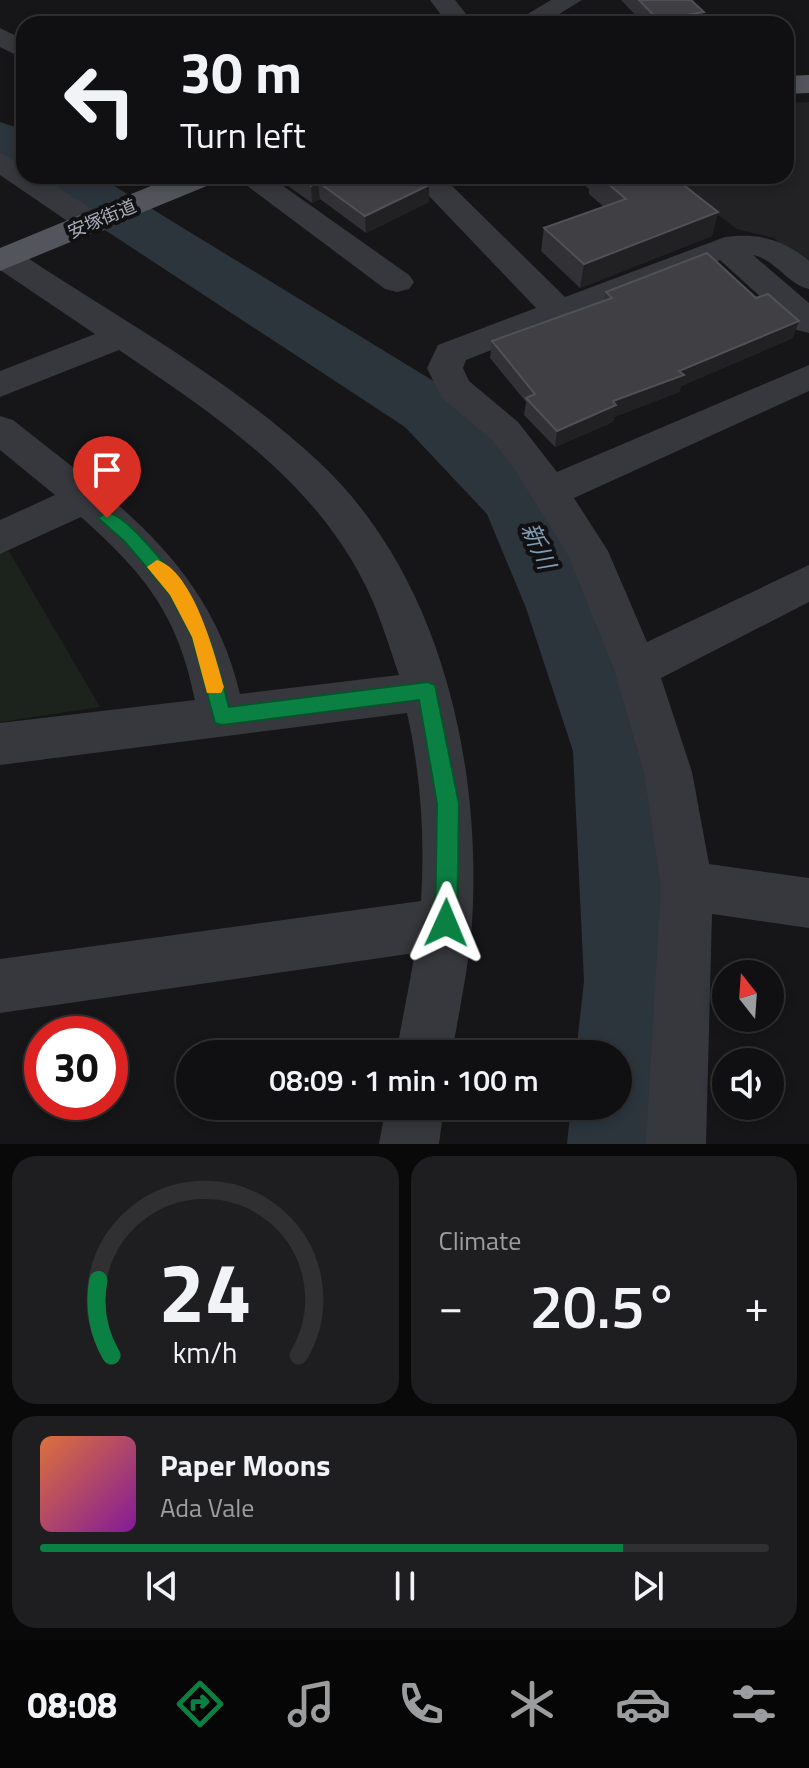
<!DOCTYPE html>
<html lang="en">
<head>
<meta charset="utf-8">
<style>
	:root { --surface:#101012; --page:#1e1e20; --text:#f1f3f6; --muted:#9c9d9f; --line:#303032; --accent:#0b8043 }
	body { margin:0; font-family:"Titillium Web","Noto Sans JP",sans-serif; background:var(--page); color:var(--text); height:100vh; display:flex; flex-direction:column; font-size:30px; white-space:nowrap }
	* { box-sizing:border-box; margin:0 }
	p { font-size:26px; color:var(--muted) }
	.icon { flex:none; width:44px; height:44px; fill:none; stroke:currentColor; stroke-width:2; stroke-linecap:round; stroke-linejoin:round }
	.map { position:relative; height:1144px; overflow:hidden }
	.drawer { display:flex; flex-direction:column; gap:12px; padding:12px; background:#09090a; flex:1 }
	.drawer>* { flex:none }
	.hud { position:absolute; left:16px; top:16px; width:778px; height:168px; border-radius:24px; box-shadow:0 4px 12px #0003,0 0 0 2px var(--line); background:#101012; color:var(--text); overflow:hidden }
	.needle { width:52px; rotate:343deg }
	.fabs { position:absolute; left:712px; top:960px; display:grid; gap:16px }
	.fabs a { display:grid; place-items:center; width:72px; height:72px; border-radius:50%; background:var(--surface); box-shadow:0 4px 12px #0003,0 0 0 2px var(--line); font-size:40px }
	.speed { position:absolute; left:24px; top:1016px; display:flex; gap:16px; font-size:40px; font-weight:700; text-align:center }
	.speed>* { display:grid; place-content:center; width:104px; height:104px; border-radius:50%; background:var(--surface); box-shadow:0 4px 12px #0003,0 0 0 2px var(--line); line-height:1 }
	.speed .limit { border:12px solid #d22; background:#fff; color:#111 }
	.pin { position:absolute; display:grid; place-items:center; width:68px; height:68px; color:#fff; margin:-82px -34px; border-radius:50% 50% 50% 0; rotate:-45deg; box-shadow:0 0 8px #0007 }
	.pin .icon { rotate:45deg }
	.me { position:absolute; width:88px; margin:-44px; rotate:1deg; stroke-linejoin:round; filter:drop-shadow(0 0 6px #0008) }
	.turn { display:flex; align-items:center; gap:28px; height:168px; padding:0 32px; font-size:36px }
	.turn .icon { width:104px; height:104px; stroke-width:2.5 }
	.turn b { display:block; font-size:56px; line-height:68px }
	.big { font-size:60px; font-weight:600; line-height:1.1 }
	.drawer .tile { flex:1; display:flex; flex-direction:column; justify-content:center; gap:12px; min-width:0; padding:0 28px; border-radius:24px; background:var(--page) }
	.drawer .dial { align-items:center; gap:0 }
	.dial svg { height:208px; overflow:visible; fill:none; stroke:var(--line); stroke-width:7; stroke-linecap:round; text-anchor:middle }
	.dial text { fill:var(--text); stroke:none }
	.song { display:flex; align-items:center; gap:24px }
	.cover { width:96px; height:96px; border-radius:12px; background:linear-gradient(135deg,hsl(20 70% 55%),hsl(290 70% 35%)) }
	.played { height:8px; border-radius:4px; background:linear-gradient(90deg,var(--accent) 80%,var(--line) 80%) }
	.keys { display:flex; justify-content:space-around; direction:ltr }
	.heat { display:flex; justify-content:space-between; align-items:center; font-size:44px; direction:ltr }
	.drawer .tiles { flex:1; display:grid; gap:12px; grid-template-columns:1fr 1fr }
	.tile:last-child { grid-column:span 2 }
	.trip { position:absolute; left:176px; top:1040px; width:456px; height:80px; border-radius:40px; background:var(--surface); box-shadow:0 4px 12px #0003,0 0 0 2px var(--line); font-weight:600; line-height:80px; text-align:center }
	.menu { display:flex; height:128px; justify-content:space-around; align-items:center; background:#060607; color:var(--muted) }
	.menu .icon { width:56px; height:56px }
	.menu .current { color:var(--accent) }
	.menu b { font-size:36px; color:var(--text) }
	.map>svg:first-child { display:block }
</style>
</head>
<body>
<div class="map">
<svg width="809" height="1144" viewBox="0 0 809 1144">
	<rect width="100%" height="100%" fill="#161618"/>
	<!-- built -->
	<path fill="#222225" d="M809,102V268L774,238L737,229L664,176H786V103Z"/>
	<!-- green -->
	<path fill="#1c231d" d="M7,548L100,707L0,722V551Z"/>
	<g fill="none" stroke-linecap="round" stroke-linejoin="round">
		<!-- river -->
		<path fill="#2c353c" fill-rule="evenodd" d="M0,122L24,130V169L0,161Z
			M33,176H98L453,393L542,481L604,608L659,751L682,981L673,1144H567L571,1106H618V1054H576L584,981L573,751L526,608L487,514L405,427L41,188Z"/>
		<!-- minor -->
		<path fill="#37383d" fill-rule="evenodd" d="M430,0H455L474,24H448Z
			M551,0H582L543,24H511Z
			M0,28L24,40V59L0,47Z
			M0,153L24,165V176H41L104,217L109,224L104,231H82L0,175Z
			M234,176H269L409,275L414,282L409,289L397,292L385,289Z
			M410,176H442L565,297L725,237C759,233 783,239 809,261V289C787,284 776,260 753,255L809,303V333L797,330L720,260L466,360L463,368L469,381L518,422L557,472L809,365V391L574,498L608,551L647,642L809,565V602L661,678L692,772L709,864L809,878V928L712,914L706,1144H646L661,886L644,772L614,669L568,555L513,467L492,440L441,397L427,368L438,345L536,308Z
			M5,248L17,251C118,318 229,378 319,462C440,575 482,762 472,923C469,967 459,1010 452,1054H396L415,953L0,1013V959L421,901C425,838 421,775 407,713L0,765V723L195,700C178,615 145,574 81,517L0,554V520L55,495L0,450V416L13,420C113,500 209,562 240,694L399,675C387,640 377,605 359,573C306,475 209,411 119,350L0,397V371L95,334L0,270V249Z
			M386,1106H444L439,1144H379Z"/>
		<!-- major -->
		<path fill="#53555c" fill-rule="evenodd" d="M809,75V93L786,94V76Z
			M175,176H219L214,183L0,271V248Z"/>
	</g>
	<!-- wall -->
	<path fill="#323236" d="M621,0H691L701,24H644Z
		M274,176H416L429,185V202L366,233L320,199L312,203Z
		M574,176H672L718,212L712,236L580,288L541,251L544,228L604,207L589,194V189Z
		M606,292L793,338L681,386L679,392L614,417L613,422L555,447L524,415L526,402L490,358L492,341L604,301Z"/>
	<!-- shaded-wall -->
	<path fill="#212124" d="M704,12L701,24H658V20Z
		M318,182L320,199L312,203L311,186Z
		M429,185V202L366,233L365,216Z
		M718,212L712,236L580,288L584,264Z
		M799,321L793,338L681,386L679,392L614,417L613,422L555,447L557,431L613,401L679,371Z"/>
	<!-- building -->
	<path fill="#3f3f44" stroke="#4f5156" stroke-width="2" d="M639,0H691L704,12L658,20Z
		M297,176H416L429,185L365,216L318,182L311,186Z
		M599,176H672L718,212L584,264L544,228L626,199Z
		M707,253L756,298L768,294L799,321L679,371L684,375L613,401L616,405L557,431L526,398L535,394L492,341L612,298L606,292Z"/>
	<!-- route -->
	<path fill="#0b8043" stroke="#07532c" stroke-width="2" d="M107,512C124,517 138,534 150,547C201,604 210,634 229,707L428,682L435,685L459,804L457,923L454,931L446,934L438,931L435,923L437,804L419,700L222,725L215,723L192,637L170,595L125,542L98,518Z"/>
	<!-- slow -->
	<path fill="#f59e0b" d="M157,560C193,571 215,654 224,687L221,693H207L192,637L170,595L147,567Z"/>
	<g text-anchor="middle" stroke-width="8" stroke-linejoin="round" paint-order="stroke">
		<!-- far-street labels -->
		<g font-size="18" fill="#a8adb8" stroke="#111113">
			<text transform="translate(102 219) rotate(-23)" y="6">安塚街道</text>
		</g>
		<!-- water labels -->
		<g font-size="24" font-style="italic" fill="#7f9bb3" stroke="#111113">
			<text transform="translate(538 546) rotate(66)" y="8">新川</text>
		</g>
	</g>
</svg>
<div class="fabs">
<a><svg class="needle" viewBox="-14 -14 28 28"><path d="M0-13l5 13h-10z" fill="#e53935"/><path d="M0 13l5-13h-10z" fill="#9c9d9f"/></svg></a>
<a><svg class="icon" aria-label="sound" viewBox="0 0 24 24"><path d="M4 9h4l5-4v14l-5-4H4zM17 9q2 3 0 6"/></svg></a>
</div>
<div class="speed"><div class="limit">30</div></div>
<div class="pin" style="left:107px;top:518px;background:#d93025"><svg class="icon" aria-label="arrive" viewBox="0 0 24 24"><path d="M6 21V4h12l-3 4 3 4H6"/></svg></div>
<svg class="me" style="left:446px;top:923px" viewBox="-20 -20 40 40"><path d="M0-17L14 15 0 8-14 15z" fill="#0b8043" stroke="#fff" stroke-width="4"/></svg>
<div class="trip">08:09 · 1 min · 100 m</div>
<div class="hud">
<div class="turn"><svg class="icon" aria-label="left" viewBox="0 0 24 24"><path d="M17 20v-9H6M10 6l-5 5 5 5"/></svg><div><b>30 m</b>Turn left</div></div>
</div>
</div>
<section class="drawer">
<div class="tiles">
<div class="tile dial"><svg viewBox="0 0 100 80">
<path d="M14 69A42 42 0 1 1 86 69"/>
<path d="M14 69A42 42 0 0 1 9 40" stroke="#0b8043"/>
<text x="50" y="56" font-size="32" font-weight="700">24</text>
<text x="50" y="72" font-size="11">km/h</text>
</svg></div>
<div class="tile"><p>Climate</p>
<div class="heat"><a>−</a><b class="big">20.5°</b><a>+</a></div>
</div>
<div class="tile">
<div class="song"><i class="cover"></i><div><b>Paper Moons</b><p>Ada Vale</p></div></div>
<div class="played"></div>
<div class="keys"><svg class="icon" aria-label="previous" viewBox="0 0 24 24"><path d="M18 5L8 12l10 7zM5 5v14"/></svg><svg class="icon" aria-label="pause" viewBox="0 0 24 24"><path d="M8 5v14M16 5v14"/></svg><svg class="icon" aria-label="next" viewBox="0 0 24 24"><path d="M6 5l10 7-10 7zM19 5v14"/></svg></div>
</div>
</div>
</section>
<nav class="menu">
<b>08:08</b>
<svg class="icon current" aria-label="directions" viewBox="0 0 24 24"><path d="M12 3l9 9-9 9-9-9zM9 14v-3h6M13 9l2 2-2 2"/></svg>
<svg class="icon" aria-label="music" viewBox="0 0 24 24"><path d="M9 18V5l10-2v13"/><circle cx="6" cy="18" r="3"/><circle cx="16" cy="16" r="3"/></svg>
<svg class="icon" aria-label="phone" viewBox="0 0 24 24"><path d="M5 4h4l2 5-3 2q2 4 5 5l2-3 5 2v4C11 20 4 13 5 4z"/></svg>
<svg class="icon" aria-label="climate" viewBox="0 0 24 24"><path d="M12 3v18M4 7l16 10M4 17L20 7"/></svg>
<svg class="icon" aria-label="car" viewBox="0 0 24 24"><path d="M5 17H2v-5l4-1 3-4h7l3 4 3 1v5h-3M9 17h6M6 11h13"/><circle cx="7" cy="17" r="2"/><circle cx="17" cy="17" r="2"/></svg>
<svg class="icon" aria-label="filters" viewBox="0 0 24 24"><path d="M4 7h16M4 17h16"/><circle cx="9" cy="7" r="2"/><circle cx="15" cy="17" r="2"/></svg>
</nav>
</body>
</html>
